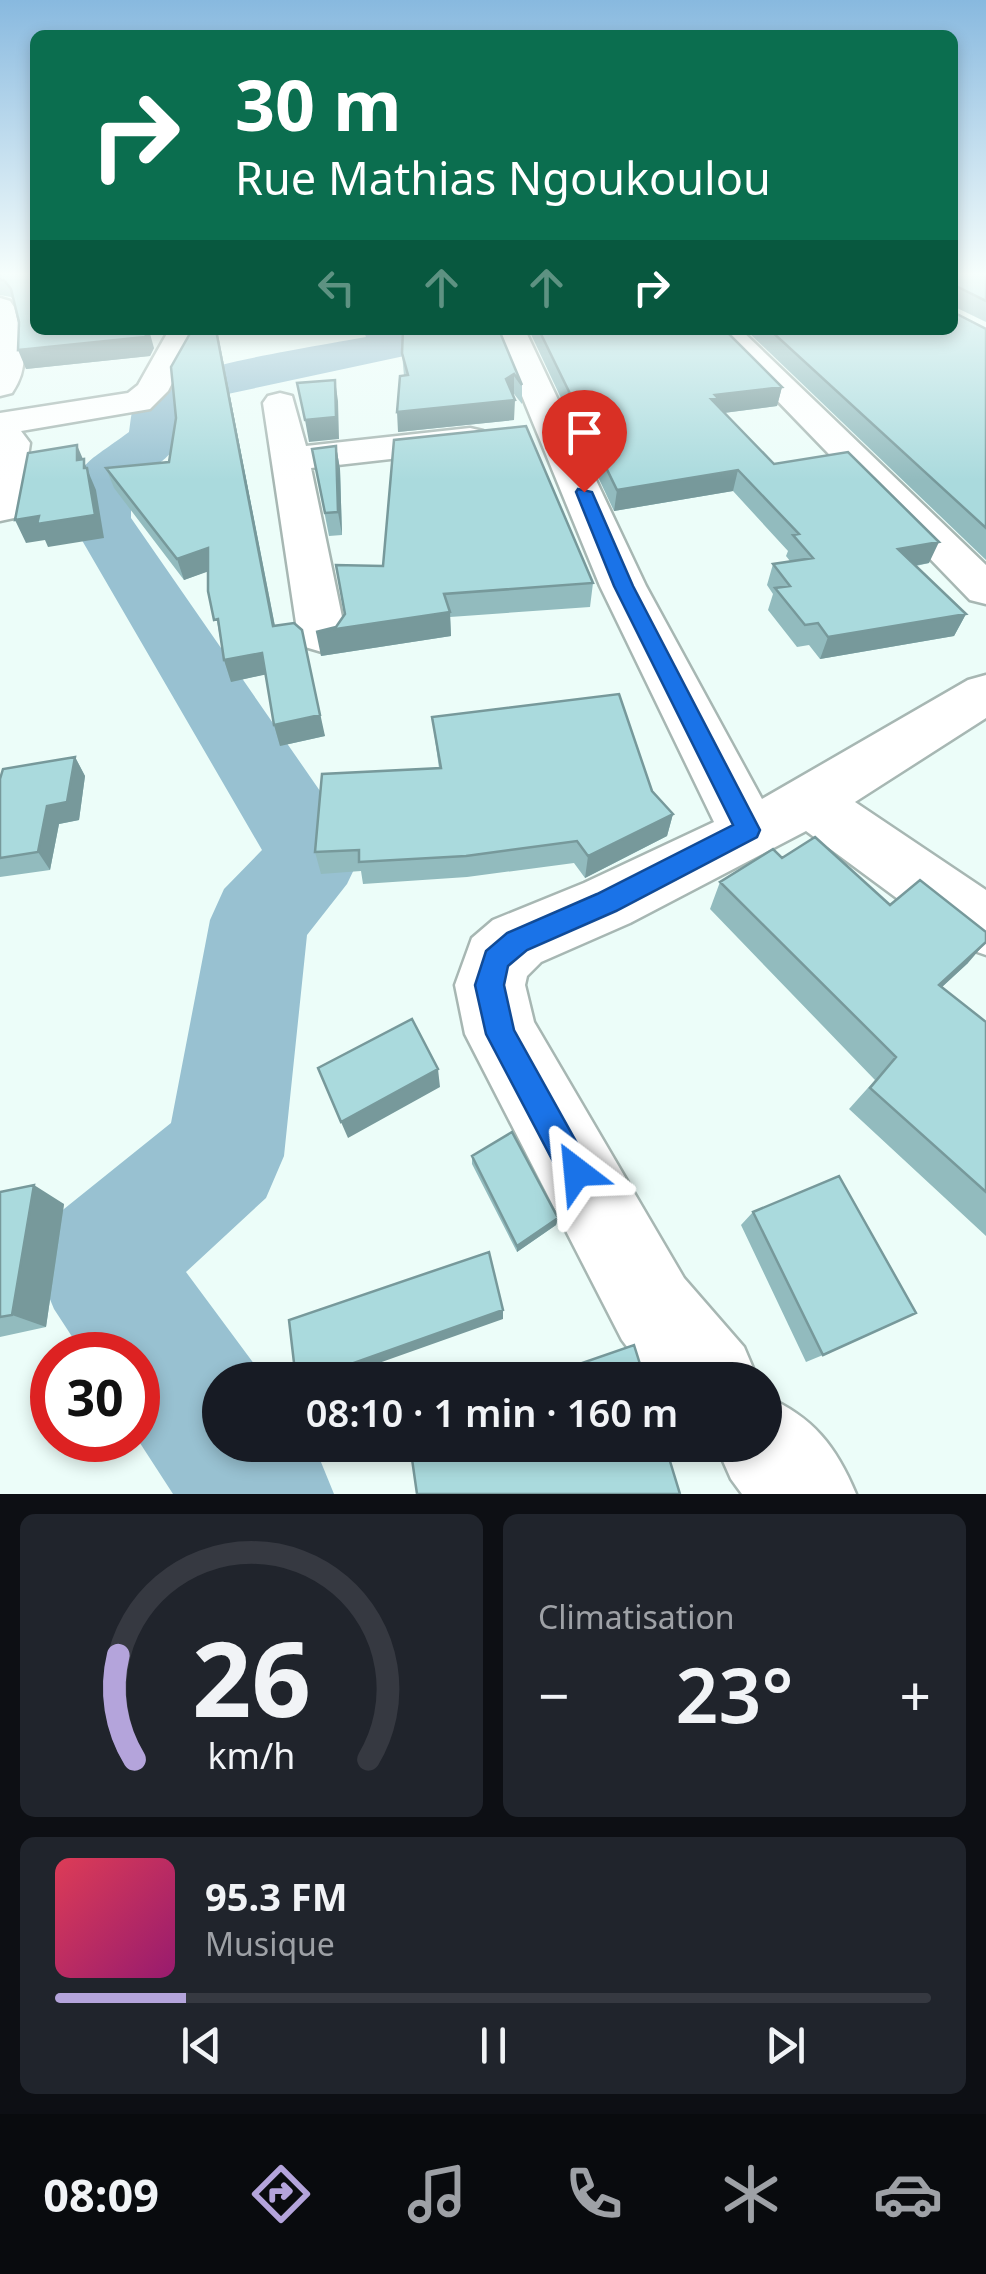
<!DOCTYPE html>
<html lang="fr">
<head>
<meta charset="utf-8">
<style>
	:root { --surface:#171b24; --page:#20242c; --text:#f1f3f6; --muted:#9ea1a6; --line:#363941; --accent:#b4a4db }
	body { margin:0; font-family:"Noto Sans",sans-serif; background:var(--page); color:var(--text); height:100vh; display:flex; flex-direction:column; font-size:38px; white-space:nowrap }
	* { box-sizing:border-box; margin:0 }
	p { font-size:32px; color:var(--muted) }
	.icon { flex:none; width:55px; height:55px; fill:none; stroke:currentColor; stroke-width:2; stroke-linecap:round; stroke-linejoin:round }
	.map { position:relative; height:1494px; overflow:hidden }
	.drawer { display:flex; flex-direction:column; gap:20px; padding:20px; background:#0d0f14; flex:1 }
	.drawer>* { flex:none }
	.top-card { position:absolute; left:30px; top:30px; width:928px; height:305px; border-radius:15px; box-shadow:0 5px 15px #0003; background:#0b6e4f; color:#fff; overflow:hidden }
	.speed { position:absolute; left:30px; top:1332px; display:flex; gap:20px; font-size:50px; font-weight:700; text-align:center }
	.speed>* { display:grid; place-content:center; width:130px; height:130px; border-radius:50%; background:var(--surface); box-shadow:0 5px 15px #0003; line-height:1 }
	.speed .limit { border:15px solid #d22; background:#fff; color:#111 }
	.pin { position:absolute; display:grid; place-items:center; width:85px; height:85px; color:#fff; margin:-102px -42px; border-radius:50% 50% 50% 0; rotate:-45deg; box-shadow:0 0 10px #0007 }
	.pin .icon { rotate:45deg }
	.me { position:absolute; width:110px; margin:-55px; rotate:331deg; stroke-linejoin:round; filter:drop-shadow(0 0 8px #0008) }
	.turn { display:flex; align-items:center; gap:35px; height:210px; padding:0 40px; font-size:45px }
	.turn .icon { width:130px; height:130px; stroke-width:2.5 }
	.turn b { display:block; font-size:70px; line-height:85px }
	.lanes { display:flex; align-items:center; height:95px; padding:0 40px; background:#0003; justify-content:center; gap:50px; direction:ltr }
	.lanes .off { opacity:.35 }
	.big { font-size:75px; font-weight:600; line-height:1.1 }
	.drawer .tile { flex:1; display:flex; flex-direction:column; justify-content:center; gap:15px; min-width:0; padding:0 35px; border-radius:15px; background:var(--page) }
	.drawer .dial { align-items:center; gap:0 }
	.dial svg { height:260px; overflow:visible; fill:none; stroke:var(--line); stroke-width:7; stroke-linecap:round; text-anchor:middle }
	.dial text { fill:var(--text); stroke:none }
	.song { display:flex; align-items:center; gap:30px }
	.cover { width:120px; height:120px; border-radius:15px; background:linear-gradient(135deg,hsl(350 70% 55%),hsl(320 70% 35%)) }
	.played { height:10px; border-radius:5px; background:linear-gradient(90deg,var(--accent) 15%,var(--line) 15%) }
	.keys { display:flex; justify-content:space-around; direction:ltr }
	.heat { display:flex; justify-content:space-between; align-items:center; font-size:55px; direction:ltr }
	.drawer .tiles { flex:1; display:grid; gap:20px; grid-template-columns:1fr 1fr }
	.tile:last-child { grid-column:span 2 }
	.trip { position:absolute; left:202px; top:1362px; width:580px; height:100px; border-radius:50px; background:var(--surface); box-shadow:0 5px 15px #0003; font-weight:600; line-height:100px; text-align:center }
	.dock { display:flex; height:160px; justify-content:space-around; align-items:center; background:#090b0e; color:var(--muted) }
	.dock .icon { width:70px; height:70px }
	.dock .active { color:var(--accent) }
	.dock b { font-size:45px; color:var(--text) }
	.map>svg:first-child { display:block }
</style>
</head>
<body>
<div class="map">
<svg width="986" height="1494" viewBox="0 0 986 1494">
	<rect width="100%" height="100%" fill="#ecfdf9"/>
	<g fill="none" stroke-linecap="round" stroke-linejoin="round">
		<!-- river -->
		<path fill="#98c1d1" fill-rule="evenodd" d="M363,330H407L416,345L409,355L223,395L185,411C181,456 164,458 131,485V518L347,830L360,857L347,884L307,935L284,1156L266,1198L186,1272L266,1380H220V1445H314L334,1494H173L138,1440V1355H84L54,1309L35,1263L54,1217L171,1123L210,920L224,889L262,850L69,518C75,461 85,465 129,432C131,420 131,404 140,395C165,369 323,345 366,337Z"/>
		<defs>
			<path id="minor" d="M0,298L10,301L14,307C22,338 32,364 12,393L0,396Z
				M169,330H199L168,391L150,409L21,431L30,443L20,509L14,518L0,521V413L128,393L138,385Z
				M495,330H525L646,586L762,799L968,680L986,675V718L855,802L986,890V955L963,947L806,831L630,923L541,962L527,976L525,985L534,1022L684,1278L744,1347L758,1380H652L622,1340L465,1034L455,985L472,938L493,920L584,883L714,822L600,586Z
				M709,330H741L986,565V604L970,600Z
				M280,393L292,396L306,446L470,428L483,431L488,439L483,447L470,450L311,468L346,636L339,647L322,652L305,647L298,636L263,403L268,396Z
				M765,1396C813,1417 836,1446 856,1494H742L731,1479L716,1445H765Z"/>
		</defs>
		<!-- minor casing -->
		<use href="#minor" stroke="#a7b7b3" stroke-width="5"/>
		<!-- minor -->
		<use href="#minor" fill="#fff" fill-rule="evenodd"/>
	</g>
	<!-- wall -->
	<path fill="#92bbbe" d="M0,272L154,348L150,356L26,369L14,301L11,297L0,295Z
		M952,272H986V322L957,308V314L986,329V560L746,330H952Z
		M192,330H320L218,335L275,626L325,736L280,746L274,725L266,674L231,682L224,660L208,571L184,580L114,488L106,468L169,462Z
		M499,330L522,385V404L514,394L512,395L514,420L398,432L404,376L402,353Z
		M529,330H725L782,387L777,406L724,413L774,464L929,563L916,566L966,614L954,636L820,659L809,645L797,647L768,610L773,594L767,585L773,564L790,561L786,556L788,551L733,491L614,511Z
		M336,446L340,469L342,535L329,536L312,449Z
		M336,565L593,583L590,607L450,617L451,636L321,656L336,627L345,615Z
		M432,717L652,791L673,814L667,836L585,878L574,863L467,877L363,884L361,871L321,874L315,852L439,768Z
		M75,757L85,776L79,820L59,824L50,870L0,877V779Z
		M782,858L890,905L968,963L942,987L986,1022V1236L849,1109L875,1080L710,909L720,882Z
		M472,1156L558,1218L556,1225L517,1252L472,1164Z
		M0,1192L64,1204L46,1327L0,1337Z
		M753,1212L823,1355L806,1362L741,1225Z"/>
	<!-- shaded-wall -->
	<path fill="#77999b" d="M149,330L154,348L150,356L26,369L18,350Z
		M217,330L218,335L279,647L273,626Z
		M514,374V394L505,398L506,379Z
		M335,380L338,401L339,439L309,442L305,420Z
		M782,387L777,406L715,414L711,399L715,395Z
		M515,400L514,420L398,432L397,412Z
		M77,445L96,490L104,538L48,547L45,540L26,543L15,520L77,460Z
		M336,446L340,469L342,535L338,512Z
		M738,470L733,491L614,511L617,490Z
		M939,542L929,563L889,570L898,549Z
		M208,548L215,569L184,580L177,559Z
		M450,612L451,636L321,656L316,632Z
		M966,614L954,636L820,659L828,637Z
		M302,630L325,736L280,746L274,725Z
		M262,653L268,674L231,682L224,660Z
		M75,757L85,776L79,820L59,824L50,870L38,852L47,806Z
		M673,814L667,836L585,878L588,856Z
		M986,942L968,963L917,1010L939,985Z
		M438,1069L440,1087L348,1138L341,1122Z
		M34,1185L64,1204L46,1327L12,1315Z
		M558,1218L556,1225L517,1252V1246Z
		M503,1310V1319L331,1380H306Z"/>
	<!-- building -->
	<path fill="#aadadd" stroke="#77999b" stroke-width="2.5" d="M0,272H35V330H149L145,337L18,350L19,322L11,289L4,280H0Z
		M952,272H986V301L956,286L957,314L986,329V528L770,330H952Z
		M192,330H216L273,626L294,623L302,630L320,715L274,725L262,653L224,660L218,619L214,620L208,591V548L177,559L106,468L169,462L176,418L171,367Z
		M403,330H499L522,385L514,374L506,379L515,400L397,412L400,376L408,375L402,353Z
		M539,330H725L782,387L715,395L718,398L711,399L774,464L848,452L939,542L898,549L966,614L828,637L818,623L805,625L775,588L790,586L773,564L813,558L793,535L799,534L738,470L617,490Z
		M335,380L336,417L305,420L297,383Z
		M526,426L593,583L444,594L450,612L316,632L336,627L345,614L336,565L383,566L394,440Z
		M77,445V460L84,459V468H87L95,515L37,524L39,516L15,520L28,453Z
		M336,446L338,512L325,513L312,449Z
		M619,694L652,791L673,814L588,856L577,841L466,856L359,862V850L315,852L322,774L441,768L432,717Z
		M75,757L67,802L47,806L38,852L0,858V779L3,769Z
		M815,837L890,905L920,880L986,932V942L939,985L986,1022V1192L870,1088L896,1057L720,882L773,849L782,858Z
		M412,1019L438,1069L341,1122L318,1068Z
		M512,1132L558,1218L517,1246L472,1156Z
		M839,1176L916,1313L823,1355L753,1212Z
		M34,1185L12,1315L0,1317V1192Z
		M489,1252L503,1310L306,1380H296L289,1320Z
		M634,1345L645,1380H533Z
		M410,1445H665L680,1494H417Z"/>
	<!-- sky -->
	<linearGradient id="sky" x2="0" y2="1"><stop stop-color="#88b9df"/><stop offset="0.57" stop-color="#f6fefc"/><stop offset="1" stop-color="#f6fefc" stop-opacity="0"/></linearGradient>
	<rect width="986" height="481" fill="url(#sky)"/>
	<!-- route -->
	<path fill="#1a73e8" stroke="#114b97" stroke-width="2.5" d="M578,489L592,492L633,586L760,830L757,837L616,911L527,950L508,966L504,985L514,1030L593,1172L589,1184L577,1189L565,1184L486,1034L475,985L486,951L507,933L597,894L733,825L614,586L576,492Z"/>
</svg>
<div class="speed"><div class="limit">30</div></div>
<div class="pin" style="left:584px;top:492px;background:#d93025"><svg class="icon" aria-label="arrive" viewBox="0 0 24 24"><path d="M6 21V4h12l-3 4 3 4H6"/></svg></div>
<svg class="me" style="left:577px;top:1172px" viewBox="-20 -20 40 40"><path d="M0-17L14 15 0 8-14 15z" fill="#1a73e8" stroke="#fff" stroke-width="4"/></svg>
<div class="trip">08:10 · 1 min · 160 m</div>
<div class="top-card">
<div class="turn"><svg class="icon" aria-label="right" viewBox="0 0 24 24"><path d="M7 20v-9h11M14 6l5 5-5 5"/></svg><div><b>30 m</b>Rue Mathias Ngoukoulou</div></div>
<div class="lanes"><svg class="icon off" aria-label="left" viewBox="0 0 24 24"><path d="M17 20v-9H6M10 6l-5 5 5 5"/></svg><svg class="icon off" aria-label="ahead" viewBox="0 0 24 24"><path d="M12 20V5M6 11l6-6 6 6"/></svg><svg class="icon off" aria-label="ahead" viewBox="0 0 24 24"><path d="M12 20V5M6 11l6-6 6 6"/></svg><svg class="icon" aria-label="right" viewBox="0 0 24 24"><path d="M7 20v-9h11M14 6l5 5-5 5"/></svg></div>
</div>
</div>
<section class="drawer">
<div class="tiles">
<div class="tile dial"><svg viewBox="0 0 100 80">
<path d="M14 69A42 42 0 1 1 86 69"/>
<path d="M14 69A42 42 0 0 1 9 37" stroke="#b4a4db"/>
<text x="50" y="56" font-size="32" font-weight="700">26</text>
<text x="50" y="72" font-size="11">km/h</text>
</svg></div>
<div class="tile"><p>Climatisation</p>
<div class="heat"><a>−</a><b class="big">23°</b><a>+</a></div>
</div>
<div class="tile">
<div class="song"><i class="cover"></i><div><b>95.3 FM</b><p>Musique</p></div></div>
<div class="played"></div>
<div class="keys"><svg class="icon" aria-label="previous" viewBox="0 0 24 24"><path d="M18 5L8 12l10 7zM5 5v14"/></svg><svg class="icon" aria-label="pause" viewBox="0 0 24 24"><path d="M8 5v14M16 5v14"/></svg><svg class="icon" aria-label="next" viewBox="0 0 24 24"><path d="M6 5l10 7-10 7zM19 5v14"/></svg></div>
</div>
</div>
</section>
<nav class="dock">
<b>08:09</b>
<svg class="icon active" aria-label="directions" viewBox="0 0 24 24"><path d="M12 3l9 9-9 9-9-9zM9 14v-3h6M13 9l2 2-2 2"/></svg>
<svg class="icon" aria-label="music" viewBox="0 0 24 24"><path d="M9 18V5l10-2v13"/><circle cx="6" cy="18" r="3"/><circle cx="16" cy="16" r="3"/></svg>
<svg class="icon" aria-label="phone" viewBox="0 0 24 24"><path d="M5 4h4l2 5-3 2q2 4 5 5l2-3 5 2v4C11 20 4 13 5 4z"/></svg>
<svg class="icon" aria-label="climate" viewBox="0 0 24 24"><path d="M12 3v18M4 7l16 10M4 17L20 7"/></svg>
<svg class="icon" aria-label="car" viewBox="0 0 24 24"><path d="M5 17H2v-5l4-1 3-4h7l3 4 3 1v5h-3M9 17h6M6 11h13"/><circle cx="7" cy="17" r="2"/><circle cx="17" cy="17" r="2"/></svg>
</nav>
</body>
</html>
